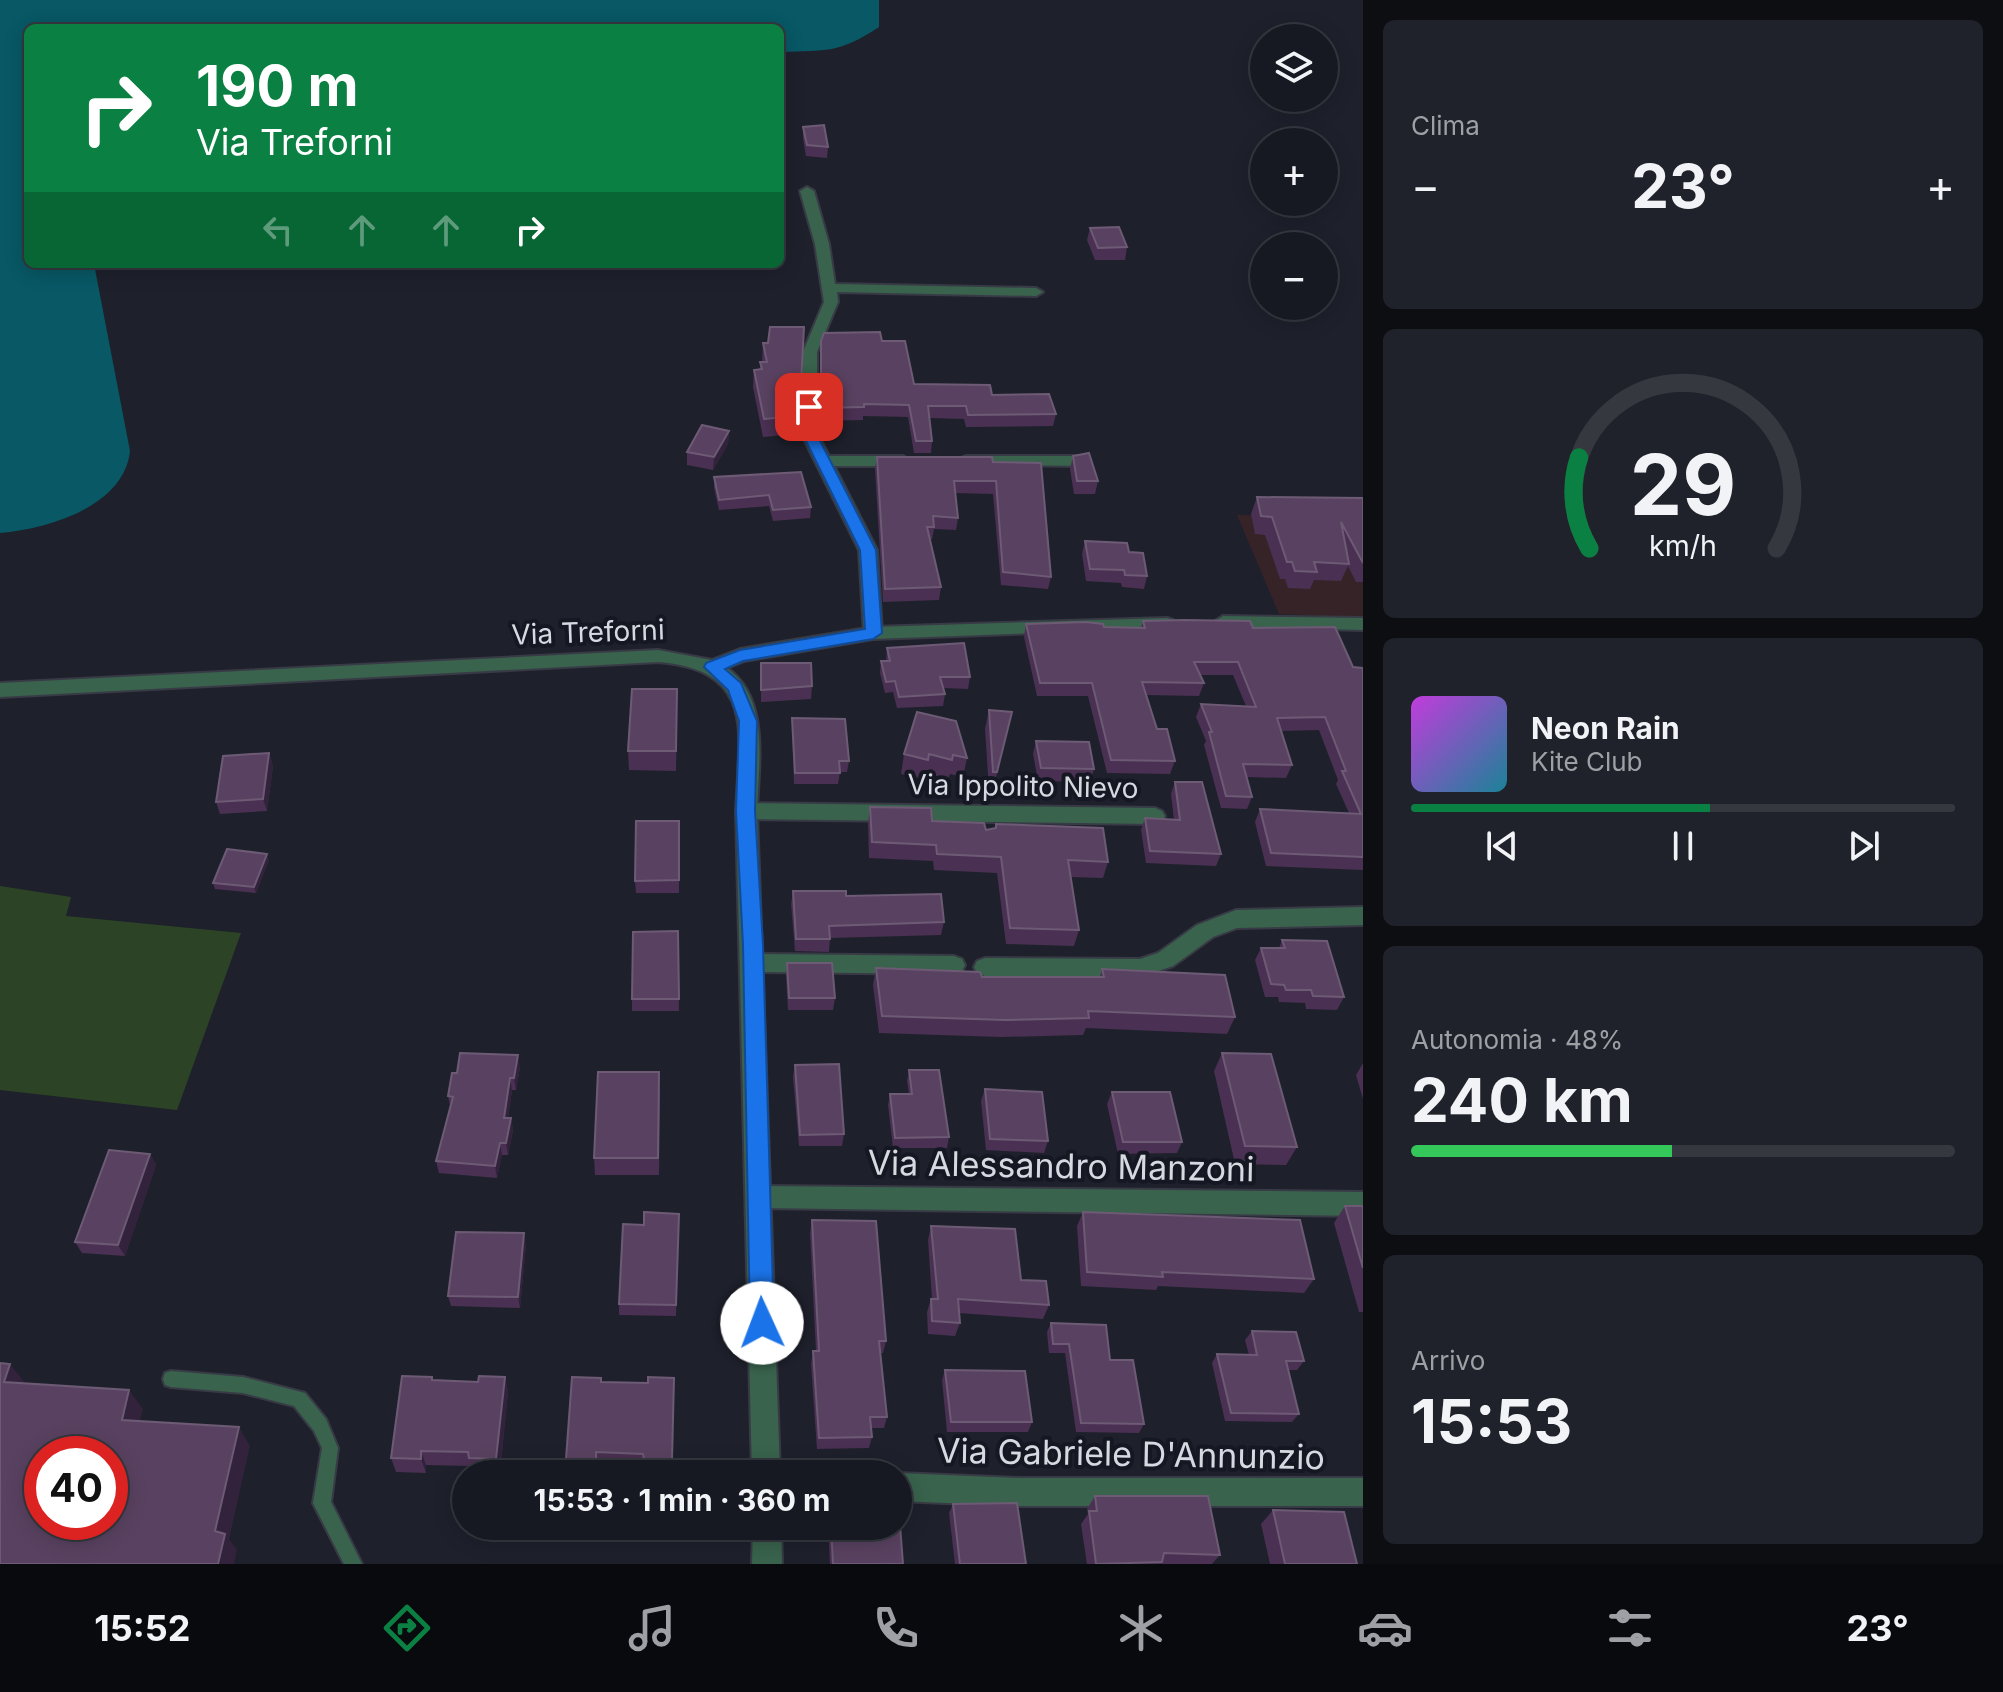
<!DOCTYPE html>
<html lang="it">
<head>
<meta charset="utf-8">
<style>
	:root { --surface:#161921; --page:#1f222a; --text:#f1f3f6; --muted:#9ea0a5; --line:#35383f; --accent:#0b8043 }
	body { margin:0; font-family:Inter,sans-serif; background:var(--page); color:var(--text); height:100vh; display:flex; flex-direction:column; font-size:30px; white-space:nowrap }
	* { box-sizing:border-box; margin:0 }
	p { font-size:26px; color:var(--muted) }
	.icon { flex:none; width:44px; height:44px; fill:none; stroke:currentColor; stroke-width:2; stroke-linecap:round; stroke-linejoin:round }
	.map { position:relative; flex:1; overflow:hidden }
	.sheet { display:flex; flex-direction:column; gap:20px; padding:20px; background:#0c0e12; width:640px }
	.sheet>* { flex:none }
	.guide { position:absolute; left:24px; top:24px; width:760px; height:244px; border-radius:12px; box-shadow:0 4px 20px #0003,0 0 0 2px var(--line); background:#0b8043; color:#fff; overflow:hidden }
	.buttons { position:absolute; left:1250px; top:24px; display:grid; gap:16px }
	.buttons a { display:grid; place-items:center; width:88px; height:88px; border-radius:50%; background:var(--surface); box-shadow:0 4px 20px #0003,0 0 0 2px var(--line); font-size:40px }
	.speed { position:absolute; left:24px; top:1436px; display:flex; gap:16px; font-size:40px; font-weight:700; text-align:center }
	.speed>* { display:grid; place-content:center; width:104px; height:104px; border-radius:50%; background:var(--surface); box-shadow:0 4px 20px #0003,0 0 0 2px var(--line); line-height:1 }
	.speed .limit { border:12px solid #d22; background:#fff; color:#111 }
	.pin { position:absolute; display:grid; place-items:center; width:68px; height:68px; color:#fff; margin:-34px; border-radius:16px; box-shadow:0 4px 12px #0006 }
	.me { position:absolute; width:88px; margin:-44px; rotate:358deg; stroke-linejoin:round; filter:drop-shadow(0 0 6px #0008) }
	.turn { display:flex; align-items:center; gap:28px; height:168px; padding:0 40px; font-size:36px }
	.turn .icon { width:104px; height:104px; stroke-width:2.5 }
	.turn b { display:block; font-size:56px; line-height:68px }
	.lanes { display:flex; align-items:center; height:76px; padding:0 40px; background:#0003; justify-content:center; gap:40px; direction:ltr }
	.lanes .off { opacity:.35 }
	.big { font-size:60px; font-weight:700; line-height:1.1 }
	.sheet .tile { flex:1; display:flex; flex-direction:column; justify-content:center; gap:12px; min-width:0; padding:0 28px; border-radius:12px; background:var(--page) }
	.sheet .dial { align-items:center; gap:0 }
	.dial svg { height:208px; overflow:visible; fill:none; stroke:var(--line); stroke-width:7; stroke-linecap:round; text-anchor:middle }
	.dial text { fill:var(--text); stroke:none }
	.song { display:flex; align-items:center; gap:24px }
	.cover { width:96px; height:96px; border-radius:12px; background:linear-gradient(135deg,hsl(290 70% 55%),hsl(190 70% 35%)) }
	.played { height:8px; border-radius:4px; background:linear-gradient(90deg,var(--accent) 55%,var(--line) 55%) }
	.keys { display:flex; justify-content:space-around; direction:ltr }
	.heat { display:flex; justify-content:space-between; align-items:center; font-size:44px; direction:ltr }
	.charge { height:12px; border-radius:6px; background:linear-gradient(90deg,#34c759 48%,var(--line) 0) }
	.trip { position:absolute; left:452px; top:1460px; width:460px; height:80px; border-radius:40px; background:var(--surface); box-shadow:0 4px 20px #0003,0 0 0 2px var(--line); font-weight:700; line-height:80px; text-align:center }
	.menu { display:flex; height:128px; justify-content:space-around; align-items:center; background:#090a0d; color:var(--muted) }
	.menu .icon { width:56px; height:56px }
	.menu .current { color:var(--accent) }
	.menu b { font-size:36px; color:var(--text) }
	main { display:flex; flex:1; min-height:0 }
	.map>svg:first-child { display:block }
</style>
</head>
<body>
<main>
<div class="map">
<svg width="1363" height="1564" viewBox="0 0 1363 1564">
	<rect width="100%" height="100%" fill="#1e212c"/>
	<!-- industrial -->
	<path fill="#352328" d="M1237,515L1363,516V618L1279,614Z"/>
	<!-- green -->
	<path fill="#2d4325" d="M0,886L71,897L66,916L241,933L177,1110L0,1090Z"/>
	<!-- water -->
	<path fill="#085865" d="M0,0H879V27C838,54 827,50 780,52V28H28V264H94L130,451C124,507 47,529 0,533Z"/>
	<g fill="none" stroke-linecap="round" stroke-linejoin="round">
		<defs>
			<path id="service" d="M171,1371L243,1377L305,1393L326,1419L338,1448L331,1502L362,1564H344L316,1509L313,1503L322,1448L314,1431L294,1406L243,1393L171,1387L165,1385L163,1379L165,1373Z"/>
			<path id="minor" d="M807,187L814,191L829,244L835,284L1036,288L1043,292L1036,296L837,292L838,302L817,352V433L829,456H903L911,461L903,466H834L877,550L882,633L873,639L864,633L859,550L801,433L803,352L824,302L815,244L800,191Z
				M967,456H1080L1088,461L1080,466L961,464V458Z
				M746,803L1155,808L1162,811L1165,816L1162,821L1155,824L746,819L739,816L736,811L739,806Z
				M1363,907V925L1237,928L1213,937L1173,966L1140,977L985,976L977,973L974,967L977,961L985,958L1140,959L1158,953L1197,925L1236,910Z
				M753,954L954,956L962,959L965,965L962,971L954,974L753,972L745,969L742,963L745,957Z
				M758,1186L1363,1192V1216L758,1208L749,1205L746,1197L749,1189Z
				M898,1473L1020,1478H1363V1506H1020L898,1501V1474H895Z"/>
			<path id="tertiary" d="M1223,616L1363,618V630L1217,626L1214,622Z
				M1167,618L1173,620L1176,624L1173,628L873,639L744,661L727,668C771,699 758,766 757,812L780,1474H752L736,812C739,735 758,670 658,662L0,697V683L658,650L712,660L740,649L873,627Z
				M753,1526H781L782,1564H752Z"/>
		</defs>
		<!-- service casing -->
		<use href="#service" stroke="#383b45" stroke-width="4"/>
		<!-- minor casing -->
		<use href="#minor" stroke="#383b45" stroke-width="4"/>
		<!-- tertiary casing -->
		<use href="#tertiary" stroke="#383b45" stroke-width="4"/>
		<!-- service -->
		<use href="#service" fill="#39634d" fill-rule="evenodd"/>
		<!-- minor -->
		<use href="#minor" fill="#39634d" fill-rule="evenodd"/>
		<!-- tertiary -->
		<use href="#tertiary" fill="#39634d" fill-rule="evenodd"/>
	</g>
	<!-- wall -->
	<path fill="#4a3052" d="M803,127L828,147L827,158L806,156L803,138Z
		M1090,228L1127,247L1125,260H1095L1087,240Z
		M804,327L797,434L763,437L753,387L754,370L760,369V362H762L763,343H768Z
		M821,341H882L914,384L992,395L1056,414L1053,426L966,427L964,419L930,418L932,441L931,453H914L908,417L863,416V420L820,421Z
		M729,431L728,444L713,470L687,465V452Z
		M1073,456L1098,481L1095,494H1074L1070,469Z
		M877,457L993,462L1051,577L1048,589L1001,585L993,494L955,493L958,518L956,530L934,529L932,539H930L941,587L939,600L883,602L875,469Z
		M714,477L811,507L810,518L773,521L769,506L719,510L714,488Z
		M1257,497L1363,498V582H1356L1348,566L1341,581L1314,580L1310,589L1288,588L1285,579H1280L1265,535L1255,534L1251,514Z
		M1085,541L1129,552L1147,576L1144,589L1122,587L1121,583L1086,581L1082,554Z
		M1143,621L1253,628L1353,667L1363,668V870L1266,866L1255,822L1260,809L1349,813L1336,784L1338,780L1319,730L1281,731L1292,765L1286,778L1247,777L1252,797L1247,809L1221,808L1204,745L1206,741L1196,717L1201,704L1246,706L1233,675H1200L1204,683L1199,696L1146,695L1157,729L1175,761L1170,774L1107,773L1088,696H1037L1024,637L1026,624L1141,628Z
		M887,648L970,677L968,689L943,688L945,694L943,706L897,708L893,692L885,693L880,673L881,661H886Z
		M761,663L812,686L811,699L761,702Z
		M677,709L676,771L629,770L628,751Z
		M989,710L1012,712L993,790H989L985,729Z
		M917,712L967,758L963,777L950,774L948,779L926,774L924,779L901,774L904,754Z
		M792,718L849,761L847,772H840L838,784H794L792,730Z
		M1036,741L1094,769L1090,782L1038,781L1033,754Z
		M269,753L273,766L267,811L220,814L216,802Z
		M1175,782L1221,854L1216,866L1146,863L1141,830L1145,818L1174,820L1171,794Z
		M870,807L932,821L986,830L995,828L996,824L1108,862L1103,878L1070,877L1079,930L1074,946L1006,944L997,873L934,870L933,861L869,858L868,823Z
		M679,821V893H636L635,881Z
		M269,860L256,893L215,889L213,883Z
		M793,891L846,896L944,922L941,935L830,938L829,952L795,951L791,904Z
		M678,931L679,1011H632V999Z
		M1282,940L1344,997L1337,1010L1306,1009L1305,1003L1279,1002L1278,997H1265L1255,960L1261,948H1279Z
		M787,963L835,998L833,1010H788L786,975Z
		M876,968L982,977H1100L1102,969L1235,1017L1227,1034L1086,1028L1083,1035L1001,1037L879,1033L873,985Z
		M1222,1053L1297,1147L1286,1165L1235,1164L1214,1071Z
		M1363,1063V1099L1356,1075Z
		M795,1065L844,1134L842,1146H799L793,1077Z
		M520,1067L516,1090H512L508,1118H511L513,1130L508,1155H502L497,1178L439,1173L436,1161L450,1106L448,1096Z
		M909,1070L949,1137L947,1148H893L888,1105L890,1094H909L907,1081Z
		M985,1089L1048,1141L1044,1153L986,1150L981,1101Z
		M660,1090L659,1175H595L594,1158Z
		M1112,1092L1182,1142L1177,1153L1118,1154L1107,1104Z
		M150,1154L156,1165L125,1256L82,1253L75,1242Z
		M1345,1206H1363V1312H1359L1334,1223Z
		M1083,1212L1314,1279L1304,1293L1158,1286L1156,1290L1081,1286L1077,1226Z
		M679,1214L676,1316L619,1315V1304L644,1225Z
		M812,1220L886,1341L883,1353H880L887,1417L884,1428H871L872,1437L869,1448L817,1449L811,1364L813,1351H816L810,1234Z
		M931,1226L1021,1280L1049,1305L1043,1319L959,1313L960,1323L955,1336L928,1334L927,1312L931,1299H932L928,1240Z
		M526,1244L520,1308L451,1306L448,1296Z
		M1051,1323L1110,1360L1144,1424L1139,1433L1076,1432L1065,1353H1049L1047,1332Z
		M1252,1331L1304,1361L1297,1370H1288L1299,1414L1292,1422L1225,1421L1212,1363L1217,1354L1249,1355L1245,1340Z
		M945,1370L1032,1422L1028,1432H947L942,1380Z
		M432,1377L433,1380L478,1382L505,1377L508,1392L500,1472H473L471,1466L426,1465V1473L396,1472L391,1458Z
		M674,1378L672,1474L645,1473L643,1468L598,1466L597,1474L568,1473L566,1459L602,1382L648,1383Z
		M1095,1496L1220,1555L1212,1564H1087L1081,1524L1088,1514L1087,1509Z
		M953,1504L1026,1564H955L949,1513Z
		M1273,1510L1357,1564H1270L1261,1524Z
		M828,1526H898L903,1564H830Z"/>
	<!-- shaded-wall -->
	<path fill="#32223c" d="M729,431L728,444L713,470L714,457Z
		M269,753L273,766L267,811L263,799Z
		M267,854L269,860L256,893L254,887Z
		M518,1055L520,1067L516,1090L514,1078Z
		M510,1078L512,1090L506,1129L504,1118Z
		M511,1118L513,1130L508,1155L506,1143Z
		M500,1143L502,1155L497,1178L495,1166Z
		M150,1154L156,1165L125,1256L118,1245Z
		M524,1233L526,1244L520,1308L518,1297Z
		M10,1364L26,1384L4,1382Z
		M505,1377L508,1392L500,1472L496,1459Z
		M129,1390L143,1409L136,1438L122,1420Z
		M239,1427L250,1446L229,1539L237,1550L234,1564H218L215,1531Z
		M421,1451L426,1465V1473L421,1459Z"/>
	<!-- building -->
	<path fill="#594261" stroke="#6d5a75" stroke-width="2" fill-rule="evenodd" d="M824,125L828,147L807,145L803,127Z
		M1119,227L1127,247L1098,248L1090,228Z
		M770,327H804L800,403H794L798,416L764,419L754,370L762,369L760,362H767L763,343H768Z
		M880,332L882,341H905L914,384L990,385L992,395L1049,394L1056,414L968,415L966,406H928L932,441H916L909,405L864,404V407L821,408V341L824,333Z
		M702,425L729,431L714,457L687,452Z
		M1089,453L1098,481H1077L1073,456Z
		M877,457H992L993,462L1041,463L1051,577L1003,572L996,481H954L958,518L933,516L934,527H927L941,587L885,589Z
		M801,472L811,507L773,510L769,495L719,500L714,477Z
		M1257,497L1363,498V563L1341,522L1349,564L1314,562L1317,572L1295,571L1292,562H1287L1272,517L1261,516Z
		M1085,541L1127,543L1129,552L1143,553L1147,576L1125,575L1124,570L1090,569Z
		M1184,620L1250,621L1253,628L1335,627L1353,667L1363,668V857L1271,853L1260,809L1361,814L1342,771H1346L1325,717L1277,718L1292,765L1243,764L1252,797L1226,796L1209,732H1212L1201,704L1256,707L1238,662H1194L1204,683L1142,682L1157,729H1167L1175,761L1111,760L1092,683H1040L1026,624L1086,622L1103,624L1104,627L1145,628L1143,621Z
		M964,643L970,677H940L945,694L899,697L895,681L886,682L881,661H890L887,648Z
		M761,663H811L812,686L761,690Z
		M632,689H677L676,751H628Z
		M989,710L1012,712L997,772H993Z
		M917,712L956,721L967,758L953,755L952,760L929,754L928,760L904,754Z
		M792,718L845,719L849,761H839L840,773H795Z
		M1036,741L1089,742L1094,769L1041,768Z
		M269,753L263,799L216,802L223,756Z
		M1175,782H1202L1221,854L1150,851L1145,818L1180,820Z
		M870,807L931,808L932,821L984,823L986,830L996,828V824L1103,828L1108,862L1068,860L1079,930L1010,928L1001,857L937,854L936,845L872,842Z
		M636,821H679V880L635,881Z
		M227,849L267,854L254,887L213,883Z
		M793,891H846V896L941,894L944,922L829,926L830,939H796Z
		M678,931L679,999H632L633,932Z
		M1282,940L1327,941L1344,997L1313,996L1311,990H1286L1284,985L1271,984L1261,948H1285Z
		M787,963H832L835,998H789Z
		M876,968L980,972L982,977H1104L1102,969L1225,975L1235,1017L1088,1011L1089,1018L1005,1020L882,1016Z
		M460,1053L518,1055L514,1078H510L504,1118H511L506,1143H500L495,1166L436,1161L453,1097L448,1096L452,1073H457Z
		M1222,1053L1271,1054L1297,1147L1245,1146Z
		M839,1064L844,1134L800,1135L795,1065Z
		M909,1070H939L949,1137L895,1138L890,1094H912Z
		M598,1072H659L658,1158H594Z
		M985,1089L1042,1092L1048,1141L990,1139Z
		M1112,1092H1170L1182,1142H1123Z
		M109,1150L150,1154L118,1245L75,1242Z
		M1345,1206H1363V1268Z
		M644,1212L679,1214L676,1305L619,1304L623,1224L644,1225Z
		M1083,1212L1300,1220L1314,1279L1162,1272L1163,1277L1087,1272Z
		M812,1220L876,1221L886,1341H879L887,1417H870L872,1437L819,1438L813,1351H819Z
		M931,1226L1015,1229L1021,1280L1046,1281L1049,1305L958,1299L960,1323L932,1321L931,1299H938Z
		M456,1232L524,1233L518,1297L448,1296Z
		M1051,1323L1106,1325L1110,1360H1133L1144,1424L1081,1423L1069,1344H1053Z
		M1252,1331L1296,1332L1304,1361H1286L1299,1414L1231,1413L1217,1354L1257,1355Z
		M0,1363L10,1364L4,1382L129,1390L122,1420L239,1427L215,1531L225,1534L218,1564H0ZM42,1454H110V1522H42Z
		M945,1370L1025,1371L1032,1422H951Z
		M402,1376L432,1377V1380L478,1382L479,1376L505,1377L496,1459L469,1458L468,1452L421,1451V1459L391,1458Z
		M572,1377L601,1378V1382L648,1383V1377L674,1378L672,1460L644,1459L643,1454L596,1452V1460L566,1459Z
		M1095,1496H1208L1220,1555L1164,1553L1162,1562L1096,1564L1089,1511H1097Z
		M898,1499L903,1564H833L831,1526H898Z
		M1017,1503L1026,1564H960L953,1504Z
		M1273,1510L1344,1512L1357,1564H1285Z"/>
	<!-- route -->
	<path fill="#1a73e8" stroke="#114b97" stroke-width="2" d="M809,403L816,407V433L876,550L882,633L873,639L743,661L725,669L741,683L757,721L755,811L763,945L774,1323L770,1331L762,1334L753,1331L750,1323L743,945L736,811L739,721L728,690L704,667L706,663L740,650L865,629L860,550L802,433L801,407Z"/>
	<g text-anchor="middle" stroke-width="8" stroke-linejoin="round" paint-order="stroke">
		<!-- street labels -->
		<g font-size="28" fill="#d7d9e1" stroke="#151822">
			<text transform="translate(588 632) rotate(-2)" y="10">Via Treforni</text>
			<text transform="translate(1023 786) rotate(1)" y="10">Via Ippolito Nievo</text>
		</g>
		<!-- near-street labels -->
		<g font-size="34" fill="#d7d9e1" stroke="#151822">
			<text transform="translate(1061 1166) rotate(1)" y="12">Via Alessandro Manzoni</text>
			<text transform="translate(1131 1454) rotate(1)" y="12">Via Gabriele D'Annunzio</text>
		</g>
	</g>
</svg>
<div class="buttons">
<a><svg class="icon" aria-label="layers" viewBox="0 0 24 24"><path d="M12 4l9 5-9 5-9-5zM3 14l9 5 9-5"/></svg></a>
<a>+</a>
<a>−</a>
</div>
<div class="speed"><div class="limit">40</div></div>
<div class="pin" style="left:809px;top:407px;background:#d93025"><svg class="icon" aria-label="arrive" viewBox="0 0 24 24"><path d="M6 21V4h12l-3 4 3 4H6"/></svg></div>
<svg class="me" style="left:762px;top:1323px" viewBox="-20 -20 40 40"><circle r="19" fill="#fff"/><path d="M0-13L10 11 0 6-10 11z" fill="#1a73e8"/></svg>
<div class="trip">15:53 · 1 min · 360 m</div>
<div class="guide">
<div class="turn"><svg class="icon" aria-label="right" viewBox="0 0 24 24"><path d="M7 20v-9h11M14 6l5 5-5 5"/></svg><div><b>190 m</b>Via Treforni</div></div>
<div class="lanes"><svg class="icon off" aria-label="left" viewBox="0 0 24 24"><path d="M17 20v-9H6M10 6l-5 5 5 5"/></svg><svg class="icon off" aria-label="ahead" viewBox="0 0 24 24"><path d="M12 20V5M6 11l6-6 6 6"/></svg><svg class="icon off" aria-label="ahead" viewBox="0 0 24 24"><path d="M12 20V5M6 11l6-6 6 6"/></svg><svg class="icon" aria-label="right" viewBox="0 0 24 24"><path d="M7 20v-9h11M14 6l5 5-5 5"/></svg></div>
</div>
</div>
<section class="sheet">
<div class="tile"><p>Clima</p>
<div class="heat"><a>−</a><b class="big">23°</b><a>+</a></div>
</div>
<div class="tile dial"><svg viewBox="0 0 100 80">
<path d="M14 69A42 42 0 1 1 86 69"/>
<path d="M14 69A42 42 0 0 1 10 34" stroke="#0b8043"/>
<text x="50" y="56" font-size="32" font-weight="700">29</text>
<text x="50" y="72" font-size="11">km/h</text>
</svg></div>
<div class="tile">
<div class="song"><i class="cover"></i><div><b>Neon Rain</b><p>Kite Club</p></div></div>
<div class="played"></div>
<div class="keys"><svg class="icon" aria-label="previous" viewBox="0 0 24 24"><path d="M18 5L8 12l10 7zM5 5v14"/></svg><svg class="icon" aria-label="pause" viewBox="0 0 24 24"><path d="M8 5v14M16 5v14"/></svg><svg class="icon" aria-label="next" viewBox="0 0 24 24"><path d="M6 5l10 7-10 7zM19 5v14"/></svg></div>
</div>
<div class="tile"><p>Autonomia · 48%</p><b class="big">240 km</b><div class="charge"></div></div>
<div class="tile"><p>Arrivo</p><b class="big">15:53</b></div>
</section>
</main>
<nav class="menu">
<b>15:52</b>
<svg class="icon current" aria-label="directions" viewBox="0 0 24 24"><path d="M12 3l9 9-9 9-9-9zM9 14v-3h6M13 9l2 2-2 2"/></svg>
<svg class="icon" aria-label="music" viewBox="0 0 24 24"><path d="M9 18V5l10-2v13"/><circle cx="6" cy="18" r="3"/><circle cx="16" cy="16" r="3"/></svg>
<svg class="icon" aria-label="phone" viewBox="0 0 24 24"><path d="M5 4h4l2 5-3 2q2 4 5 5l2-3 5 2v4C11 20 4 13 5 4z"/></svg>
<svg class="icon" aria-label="climate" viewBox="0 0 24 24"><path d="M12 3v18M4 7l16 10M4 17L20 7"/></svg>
<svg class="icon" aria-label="car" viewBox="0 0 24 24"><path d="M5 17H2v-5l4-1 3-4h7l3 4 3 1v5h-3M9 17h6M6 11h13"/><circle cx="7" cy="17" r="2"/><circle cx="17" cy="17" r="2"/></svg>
<svg class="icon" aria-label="filters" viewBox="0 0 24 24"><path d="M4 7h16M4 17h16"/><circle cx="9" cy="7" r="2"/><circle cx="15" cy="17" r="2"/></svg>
<b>23°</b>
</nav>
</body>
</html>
